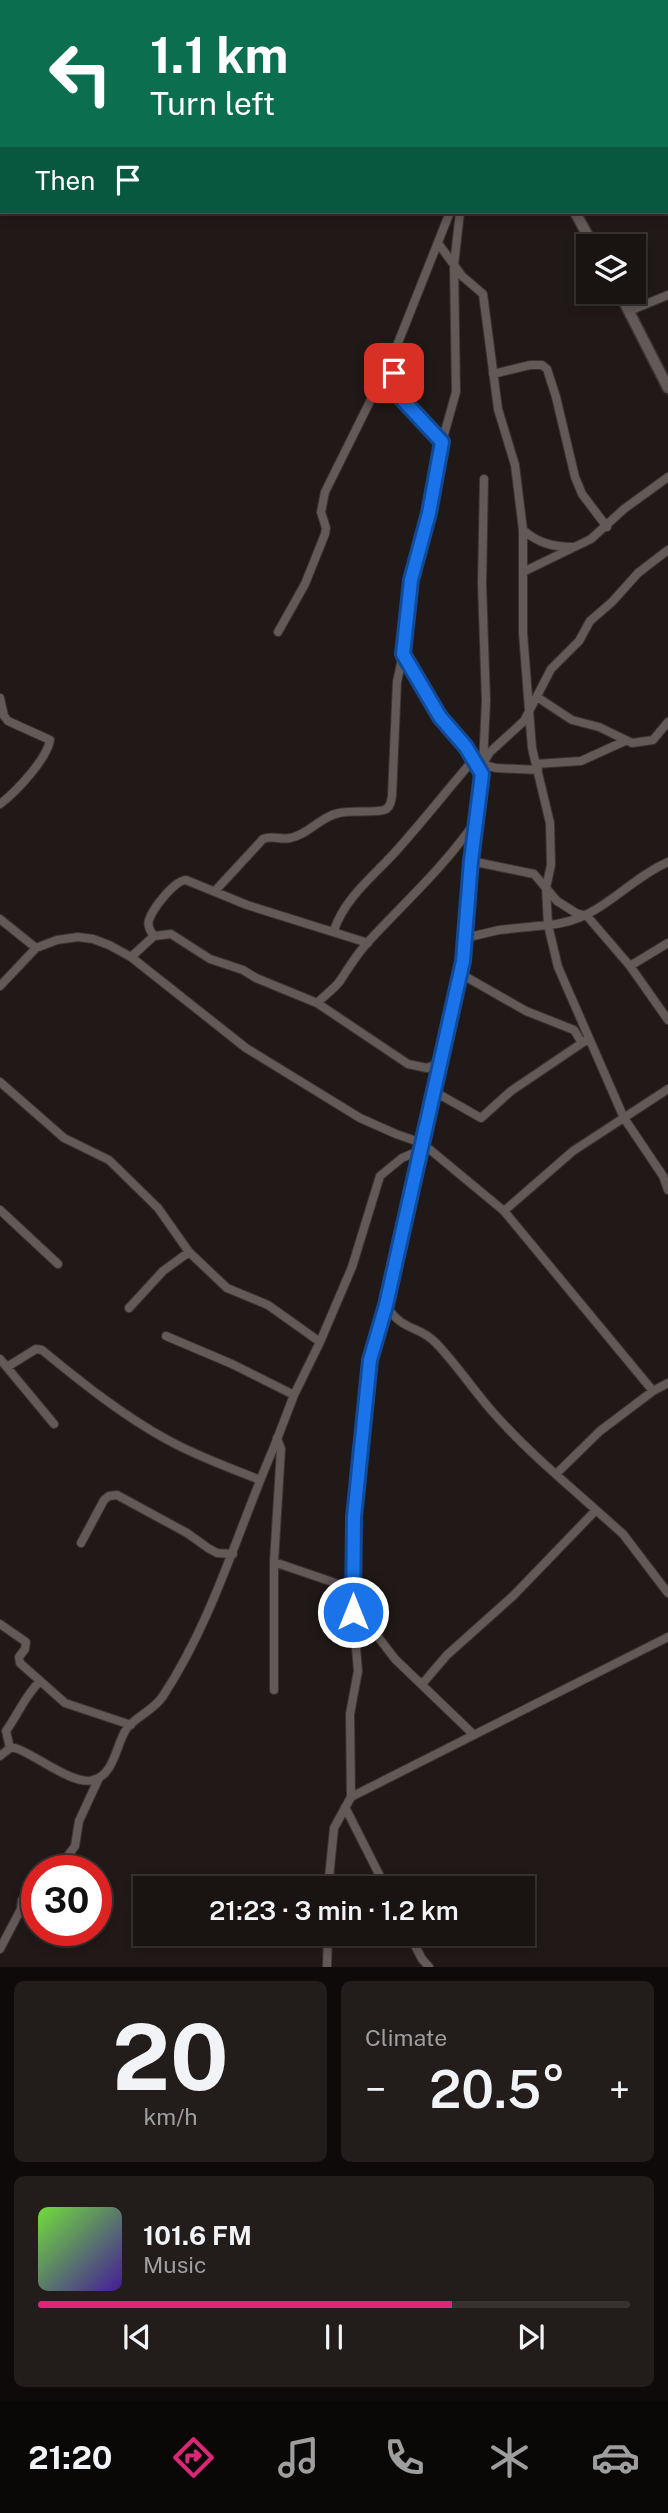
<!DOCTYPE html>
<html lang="en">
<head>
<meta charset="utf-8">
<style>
	:root { --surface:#191312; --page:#221c1b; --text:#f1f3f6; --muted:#9f9e9f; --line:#373232; --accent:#db2777 }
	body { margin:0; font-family:"Public Sans",sans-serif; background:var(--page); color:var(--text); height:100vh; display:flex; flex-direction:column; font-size:26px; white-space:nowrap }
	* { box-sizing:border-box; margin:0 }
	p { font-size:23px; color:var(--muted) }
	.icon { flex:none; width:38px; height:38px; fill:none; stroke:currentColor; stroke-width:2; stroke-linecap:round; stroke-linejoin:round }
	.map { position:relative; height:1967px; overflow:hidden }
	.details { display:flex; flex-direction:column; gap:14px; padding:14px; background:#0e0a0a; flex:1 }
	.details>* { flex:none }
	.banner { position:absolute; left:0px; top:0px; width:668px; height:214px; box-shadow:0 4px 10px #0003,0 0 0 2px var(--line); background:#0b6e4f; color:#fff; overflow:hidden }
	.fabs { position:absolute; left:576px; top:234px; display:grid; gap:14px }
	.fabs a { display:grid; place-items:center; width:70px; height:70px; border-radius:0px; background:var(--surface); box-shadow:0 4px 10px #0003,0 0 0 2px var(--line); font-size:35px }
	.speed { position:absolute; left:21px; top:1855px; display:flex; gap:14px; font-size:35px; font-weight:700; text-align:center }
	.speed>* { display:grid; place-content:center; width:91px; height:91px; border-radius:50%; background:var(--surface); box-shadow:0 4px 10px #0003,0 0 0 2px var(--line); line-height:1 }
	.speed .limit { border:10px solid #d22; background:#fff; color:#111 }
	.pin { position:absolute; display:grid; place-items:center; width:60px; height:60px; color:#fff; margin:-30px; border-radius:14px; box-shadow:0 4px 10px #0006 }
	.me { position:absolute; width:77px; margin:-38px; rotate:0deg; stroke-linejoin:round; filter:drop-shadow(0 0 5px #0008) }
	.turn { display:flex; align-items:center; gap:24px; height:147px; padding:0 35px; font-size:32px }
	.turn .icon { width:91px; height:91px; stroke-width:2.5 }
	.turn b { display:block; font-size:49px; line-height:60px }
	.then { display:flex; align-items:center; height:66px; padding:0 35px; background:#0003; gap:14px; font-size:26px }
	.big { font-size:52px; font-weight:600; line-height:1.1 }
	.details .card { flex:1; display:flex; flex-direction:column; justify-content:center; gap:10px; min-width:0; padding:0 24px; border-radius:10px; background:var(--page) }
	.details .dial { align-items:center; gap:0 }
	.dial b { font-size:91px; line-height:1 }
	.song { display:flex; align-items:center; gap:21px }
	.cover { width:84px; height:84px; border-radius:10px; background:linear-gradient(135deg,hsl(100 70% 55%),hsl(260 70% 35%)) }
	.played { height:7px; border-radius:4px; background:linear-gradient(90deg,var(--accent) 70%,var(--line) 70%) }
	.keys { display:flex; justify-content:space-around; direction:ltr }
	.heat { display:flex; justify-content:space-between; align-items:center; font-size:38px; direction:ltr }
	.details .tiles { flex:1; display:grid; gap:14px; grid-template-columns:1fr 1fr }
	.card:last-child { grid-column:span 2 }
	.trip { position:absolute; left:133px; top:1876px; width:402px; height:70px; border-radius:0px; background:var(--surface); box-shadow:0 4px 10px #0003,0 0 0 2px var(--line); font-weight:600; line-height:70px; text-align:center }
	.dock { display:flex; height:112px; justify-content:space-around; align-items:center; background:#0a0807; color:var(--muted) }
	.dock .icon { width:49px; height:49px }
	.dock .current { color:var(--accent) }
	.dock b { font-size:32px; color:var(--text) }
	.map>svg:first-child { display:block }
</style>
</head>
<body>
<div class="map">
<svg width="668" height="1967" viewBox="0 0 668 1967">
	<rect width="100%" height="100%" fill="#211918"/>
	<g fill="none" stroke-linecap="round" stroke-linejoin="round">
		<defs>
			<path id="street" d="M32,2L33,0
				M217,2L220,0
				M435,2L436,0
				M507,2L508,0
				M667,5L668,7
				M0,98L2,86
				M0,180L2,182
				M0,198L2,195
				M460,212L454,265L456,392L442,442L429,513L411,581L403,648L407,664L440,717L466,747L482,773
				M438,243L462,276L483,294L498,409L515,465L523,530V633L532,748L550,823L551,865L546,888L557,901L576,913L587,916L630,966L668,1020
				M629,311L668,295
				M394,358L396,390L442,442
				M493,374L530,365H542L547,369L556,397L575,477L582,494L607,527
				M484,479L482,584L486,701L483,763L490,752L524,721L551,669L579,641L590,621L612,602L638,573L668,550
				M523,530C538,543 553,547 573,547
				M523,572L591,539L624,509L668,477
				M278,632L305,584L325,534L326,528L321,512L325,492L394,353L450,212
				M537,697L572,720L599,727L632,743L653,740L668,722
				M0,698L4,716L8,721L50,740C47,759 16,792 0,804
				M483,763L471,861L463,961L386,1305L370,1360L354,1517L353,1612L358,1671L350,1714L351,1797L668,1637
				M480,764L496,768L538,770
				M536,764L581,761L625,741
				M471,861L534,874L546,888L548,925C601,921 623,882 668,862
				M215,891L263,839C273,835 280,840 290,838C308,835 321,816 339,813C352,810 374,813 384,810C390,808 391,802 392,796L397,682L403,654
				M0,919L36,948
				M334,930C346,896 374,876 397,850C424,820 448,789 474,759
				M154,936C150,931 147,926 149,920C153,908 174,881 186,880L247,905L368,943
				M465,938L499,930L548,925L558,967L624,1118L663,1176L668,1190
				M131,957L154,936L171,934L210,959L243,970L256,978L317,1003L408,1064L427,1068L440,1063
				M630,966L668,943
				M461,974L526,1011L574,1030L582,1043
				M0,986L36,948L57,940L78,937L93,939L109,945L131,957L246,1048L360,1118L396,1134L422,1143L504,1211L653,1391L668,1383
				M317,1003C324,996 334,989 340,981C349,967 357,954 368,942C405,902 444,867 475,822
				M0,1082L64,1138L109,1160L158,1208L189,1252L227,1288L268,1305L320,1342
				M435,1092L481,1118L511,1091L588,1039
				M0,1210L58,1264
				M504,1211L573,1151L668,1089
				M386,1305C402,1332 419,1325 436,1343C456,1364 472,1388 491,1410C522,1446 560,1478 596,1510L513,1596L447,1655L423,1683
				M129,1308L163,1271L189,1252
				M166,1336L232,1364L294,1395
				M0,1359L54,1424
				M7,1367L36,1349L42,1350C81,1382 122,1415 166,1439C196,1456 228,1467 260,1480
				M556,1474L600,1431L653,1391
				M596,1510L623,1534L668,1593
				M81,1543L104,1500L109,1496L117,1495L187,1533L208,1548L217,1553L233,1554
				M274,1562L353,1589
				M353,1604L395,1659L474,1735
				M0,1624L26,1642L25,1649L19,1657L20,1663L65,1703L131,1725
				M274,1690V1562L281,1449L277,1438
				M10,1748L6,1731C19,1713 24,1697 40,1681
				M0,1756L10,1748H15C35,1754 73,1786 93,1780C115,1775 116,1743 127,1728C137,1716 154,1710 163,1696C213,1620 238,1530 274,1447L294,1395L320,1342L352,1267L380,1176L402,1158L421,1150
				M345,1807L386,1888
				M57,1871L75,1846L79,1821L99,1778
				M328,1888L334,1828L351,1797
				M409,1934L422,1959L429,1967
				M0,1949L21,1909L22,1900L37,1887
				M327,1967L328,1934"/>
			<path id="secondary" d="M575,212L594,247
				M619,292L668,388"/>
			<path id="highway" d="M94,0L99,2
				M667,91H668"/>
		</defs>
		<!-- street casing -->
		<use href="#street" stroke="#393433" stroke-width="10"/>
		<!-- secondary casing -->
		<use href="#secondary" stroke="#393433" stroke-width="13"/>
		<!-- highway casing -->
		<use href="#highway" stroke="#393433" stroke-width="17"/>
		<!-- street -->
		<use href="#street" stroke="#635957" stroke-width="8"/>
		<!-- secondary -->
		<use href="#secondary" stroke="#635957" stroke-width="10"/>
		<!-- highway -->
		<use href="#highway" stroke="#d54c81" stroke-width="14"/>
	</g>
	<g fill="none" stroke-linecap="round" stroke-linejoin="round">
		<defs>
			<path id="route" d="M353,1612L354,1517L370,1360L386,1305L463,961L471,861L482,774L466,747L440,717L403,654L411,580L429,513L442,442L400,397L396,390L394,373"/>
		</defs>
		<!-- route casing -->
		<use href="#route" stroke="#114b97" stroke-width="18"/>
		<!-- route -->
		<use href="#route" stroke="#1a73e8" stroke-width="12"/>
	</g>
</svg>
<div class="fabs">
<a><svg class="icon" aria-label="layers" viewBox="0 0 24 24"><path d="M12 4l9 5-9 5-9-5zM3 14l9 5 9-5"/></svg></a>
</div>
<div class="speed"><div class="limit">30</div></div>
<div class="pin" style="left:394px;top:373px;background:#d93025"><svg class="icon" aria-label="arrive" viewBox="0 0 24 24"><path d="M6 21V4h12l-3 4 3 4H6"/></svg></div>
<svg class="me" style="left:353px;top:1612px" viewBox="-20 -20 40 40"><circle r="17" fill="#1a73e8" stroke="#fff" stroke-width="3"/><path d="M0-11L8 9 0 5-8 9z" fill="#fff"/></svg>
<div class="trip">21:23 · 3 min · 1.2 km</div>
<div class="banner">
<div class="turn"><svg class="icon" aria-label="left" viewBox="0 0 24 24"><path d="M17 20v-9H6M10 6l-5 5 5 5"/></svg><div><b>1.1 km</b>Turn left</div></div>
<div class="then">Then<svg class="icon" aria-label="arrive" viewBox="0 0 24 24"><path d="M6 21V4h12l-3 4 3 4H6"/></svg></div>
</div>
</div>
<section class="details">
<div class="tiles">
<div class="card dial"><b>20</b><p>km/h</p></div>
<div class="card"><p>Climate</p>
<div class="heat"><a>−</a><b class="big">20.5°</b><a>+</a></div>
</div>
<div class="card">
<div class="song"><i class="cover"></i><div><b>101.6 FM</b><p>Music</p></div></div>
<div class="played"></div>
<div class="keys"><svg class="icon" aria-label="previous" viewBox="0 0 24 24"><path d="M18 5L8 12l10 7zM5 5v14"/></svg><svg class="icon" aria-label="pause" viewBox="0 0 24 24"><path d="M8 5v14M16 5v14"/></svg><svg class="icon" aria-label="next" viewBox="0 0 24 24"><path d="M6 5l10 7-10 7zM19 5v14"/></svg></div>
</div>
</div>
</section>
<nav class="dock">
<b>21:20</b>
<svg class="icon current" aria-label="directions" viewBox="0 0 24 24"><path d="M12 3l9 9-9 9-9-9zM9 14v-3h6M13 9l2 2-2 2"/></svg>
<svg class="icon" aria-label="music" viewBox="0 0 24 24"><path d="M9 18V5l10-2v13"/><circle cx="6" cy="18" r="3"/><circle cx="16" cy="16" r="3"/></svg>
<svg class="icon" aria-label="phone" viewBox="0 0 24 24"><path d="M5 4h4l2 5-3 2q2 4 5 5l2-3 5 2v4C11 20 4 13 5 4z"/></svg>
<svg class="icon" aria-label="climate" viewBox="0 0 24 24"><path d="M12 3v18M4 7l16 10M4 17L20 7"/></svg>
<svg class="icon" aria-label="car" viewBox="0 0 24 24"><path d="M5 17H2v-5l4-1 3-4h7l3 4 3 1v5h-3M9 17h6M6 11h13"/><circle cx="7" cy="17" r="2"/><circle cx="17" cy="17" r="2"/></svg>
</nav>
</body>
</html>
